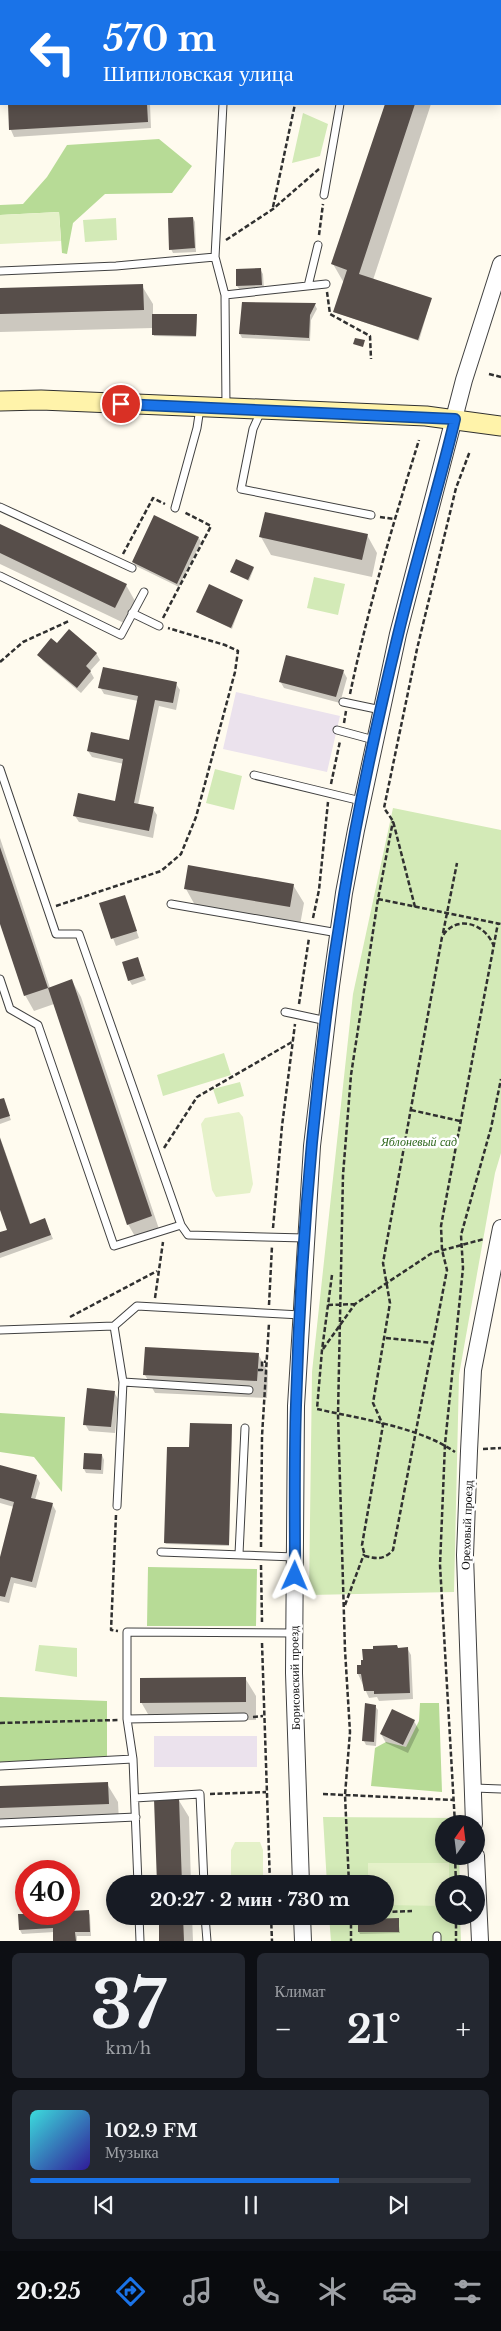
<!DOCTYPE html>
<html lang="ru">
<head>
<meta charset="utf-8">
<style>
	:root { --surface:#171b24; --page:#242831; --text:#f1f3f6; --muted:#9ea1a6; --line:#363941; --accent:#1a73e8 }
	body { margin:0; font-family:"Libre Baskerville",serif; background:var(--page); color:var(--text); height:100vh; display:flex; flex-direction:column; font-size:19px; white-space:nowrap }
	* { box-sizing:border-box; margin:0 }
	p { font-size:16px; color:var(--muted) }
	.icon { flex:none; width:28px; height:28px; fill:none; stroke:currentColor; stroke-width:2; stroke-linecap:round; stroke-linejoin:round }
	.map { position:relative; height:1941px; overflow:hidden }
	.panel { display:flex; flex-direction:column; gap:12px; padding:12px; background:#0d0f14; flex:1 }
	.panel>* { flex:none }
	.top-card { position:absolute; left:0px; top:0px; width:501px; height:105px; box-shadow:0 2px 12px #0003; background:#1a73e8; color:#fff; overflow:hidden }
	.needle { width:32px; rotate:14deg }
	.tools { position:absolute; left:435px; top:1815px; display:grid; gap:10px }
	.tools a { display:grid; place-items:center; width:50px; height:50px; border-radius:50%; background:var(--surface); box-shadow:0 2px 12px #0003; font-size:25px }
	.speed { position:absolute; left:15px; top:1860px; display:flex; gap:10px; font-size:25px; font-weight:700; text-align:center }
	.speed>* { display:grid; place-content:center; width:65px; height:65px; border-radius:50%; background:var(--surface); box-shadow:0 2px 12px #0003; line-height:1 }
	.speed .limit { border:8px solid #d22; background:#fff; color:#111 }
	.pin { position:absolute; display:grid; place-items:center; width:42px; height:42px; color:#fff; margin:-21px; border:2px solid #fff; border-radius:50%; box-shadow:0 1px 5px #0007 }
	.me { position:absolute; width:55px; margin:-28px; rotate:1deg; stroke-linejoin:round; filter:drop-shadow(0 0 4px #0008) }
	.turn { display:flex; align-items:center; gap:18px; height:105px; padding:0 20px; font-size:22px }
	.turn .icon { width:65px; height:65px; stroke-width:2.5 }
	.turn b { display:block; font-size:35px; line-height:42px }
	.big { font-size:38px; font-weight:800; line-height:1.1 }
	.panel .widget { flex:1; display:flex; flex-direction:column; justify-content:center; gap:8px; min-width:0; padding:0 18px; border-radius:8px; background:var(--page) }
	.panel .dial { align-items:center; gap:0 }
	.dial b { font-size:65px; line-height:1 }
	.song { display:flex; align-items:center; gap:15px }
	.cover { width:60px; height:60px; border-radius:8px; background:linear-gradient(135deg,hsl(180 70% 55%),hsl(250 70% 35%)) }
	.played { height:5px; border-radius:2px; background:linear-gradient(90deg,var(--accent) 70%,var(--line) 70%) }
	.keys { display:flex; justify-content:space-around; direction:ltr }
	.heat { display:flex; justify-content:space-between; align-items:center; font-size:28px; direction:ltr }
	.panel .tiles { flex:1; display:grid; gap:12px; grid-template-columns:1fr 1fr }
	.widget:last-child { grid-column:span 2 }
	.trip { position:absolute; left:106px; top:1875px; width:288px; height:50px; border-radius:25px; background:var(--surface); box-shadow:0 2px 12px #0003; font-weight:800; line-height:50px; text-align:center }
	.tab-bar { display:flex; height:80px; justify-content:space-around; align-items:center; background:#090b0e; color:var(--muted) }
	.tab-bar .icon { width:35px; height:35px }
	.tab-bar .on { color:var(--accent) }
	.tab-bar b { font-size:22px; color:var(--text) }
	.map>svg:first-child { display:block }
</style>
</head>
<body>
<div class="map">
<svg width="501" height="1941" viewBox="0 0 501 1941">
	<rect width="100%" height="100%" fill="#fffbef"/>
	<!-- industrial -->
	<path fill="#ebe2ed" d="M236,692L340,716L327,772L223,749Z
		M154,1736H257V1767H154Z"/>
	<!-- green -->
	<path fill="#d3eab7" d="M303,113L328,124L320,156L292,163Z
		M116,218L117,240L85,242L83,220Z
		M314,577L345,584L338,615L307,608Z
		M215,769L242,776L234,810L206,803Z
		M393,808L501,830V1153L495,1173L459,1375L454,1592L309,1595L312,1372L353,994Z
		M224,1053L231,1075L163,1096L157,1075Z
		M240,1082L244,1096L218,1104L213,1089Z
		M39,1645L77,1648V1677L35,1671Z
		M323,1817L458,1818V1824H444V1856H459L460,1884H444V1916H460L461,1941H331L329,1916H385V1884H327Z"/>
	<!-- forest -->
	<path fill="#b7db96" d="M159,139L192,166L172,193L105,194L73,223L67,254L62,253L59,212L0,215V205L23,204L47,177L67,145Z
		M0,1413L65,1417L62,1492L34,1457L0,1452Z
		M148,1567L257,1569L256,1626H147Z
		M0,1697L107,1701V1757L0,1762Z
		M420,1703H439L442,1792L371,1786L375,1748L386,1742L406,1747L419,1721Z"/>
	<!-- pitch -->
	<path fill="#e5f1c9" d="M59,212L61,241L0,244V215Z
		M239,1112L243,1117L253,1184L250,1193L216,1197L212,1190L201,1124L205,1118Z
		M235,1842H260L263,1850V1884H231V1850Z
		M368,1863H449V1884H444V1906L385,1905V1884H368Z
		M234,1916H261L260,1921H235Z"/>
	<!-- shadow -->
	<path fill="#0003" d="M232,0H295V1H234Z
		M420,0H457L458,1H420Z
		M9,104H150L151,128L14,137L11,130Z
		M386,104H431L373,280L431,299L419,341L334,312L344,283L333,264Z
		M193,218L195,222L196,252L173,253L171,249Z
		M260,269L263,274L264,289L240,290L237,286Z
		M142,286L153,304V315L197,317L196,337L154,336L153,328L0,332V290Z
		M243,303L315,305L317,309L311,320L310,341L242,338L240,334Z
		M0,525L126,585L135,601L124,623L0,564Z
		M367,535L377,553L372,577L271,555L261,537Z
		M199,538L201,542L179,587L136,566L133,562Z
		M254,568L249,581L231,572Z
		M242,601L232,629L198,612Z
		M57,645L96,653L100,660L90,671L94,678L81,693L43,661L39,655Z
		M343,671L347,678L340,703L284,688L280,681Z
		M176,684L180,690L176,710L159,706L138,805L153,809L157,815L153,838L79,822L75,816L116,802L124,764L92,757L88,751L130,742L138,701L104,694L100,687Z
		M0,838L50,988L72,981L81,997L160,1232L137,1240L128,1224L54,1004L34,1011L25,995L0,920Z
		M293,885L304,903L300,925L196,907L186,889Z
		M124,896L139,938L116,946L100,904Z
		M137,958L146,980L132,985L129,980Z
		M0,1101L5,1104L11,1120L0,1124Z
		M0,1137L31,1225L45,1220L53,1239L0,1258V1233L8,1230L0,1207Z
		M258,1354L268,1372L267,1398L155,1393L145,1375Z
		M114,1392L118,1399L115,1433L89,1431L85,1424Z
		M232,1425L229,1546L166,1544L165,1543Z
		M102,1455L104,1460L103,1474L86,1473L84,1469Z
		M0,1466L36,1476L40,1483L35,1500L52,1504L56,1511L36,1588L14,1583L9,1603L0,1601V1562L14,1507L0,1503Z
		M407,1648L411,1655L413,1699L379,1701L377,1697L369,1698L358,1674Z
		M245,1678L256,1696V1720L152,1721L141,1702Z
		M375,1706L378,1710L376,1746L366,1745L364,1741Z
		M414,1721L419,1730L408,1753L386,1743L381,1734Z
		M107,1784L118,1802L119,1822L0,1826V1788Z
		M178,1799L189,1817L191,1884H159Z
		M69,1874L73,1879L74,1904H69Z
		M88,1911L90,1915L91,1936H77V1941H55L54,1932L22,1934L20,1930L19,1915Z
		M160,1916H192L193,1941H161Z
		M398,1919L400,1933L360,1934L359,1932L368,1926Z"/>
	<!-- building -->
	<path fill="#574e4a" d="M8,104H147L148,122L9,130Z
		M385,104H415L359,274L432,298L418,340L333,312L347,270L331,264Z
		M193,217L195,248L169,250L168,218Z
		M261,268L262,285L236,286V269Z
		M143,284L144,310L0,314V288Z
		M242,302L316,303L310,315L309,338L239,334Z
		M152,314H197L196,336L152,335Z
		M355,338L365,340L363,347L353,344Z
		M265,512L368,534L362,560L259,537Z
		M154,515L199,537L177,584L132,562Z
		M0,524L127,584L115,608L0,553Z
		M236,559L254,567L248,580L230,572Z
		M209,584L243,600L231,628L196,612Z
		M69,629L97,653L86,666L91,671L77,688L37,655L51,638L57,643Z
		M286,655L344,670L336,697L279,682Z
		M103,667L177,682L173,703L155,700L134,803L154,807L149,831L73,816L78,793L115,801L123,759L87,751L91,732L129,740L138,696L98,688Z
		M0,847L48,988L24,996L0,924Z
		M188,865L294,884L290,907L184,889Z
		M125,895L137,931L111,939L99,903Z
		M138,957L144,976L128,981L122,962Z
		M72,979L152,1216L127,1225L48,988Z
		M4,1098L10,1116L0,1119V1099Z
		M0,1138L30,1224L45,1218L51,1235L0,1253V1232L7,1230L0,1210Z
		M145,1347L259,1353L257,1381L143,1375Z
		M87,1388L115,1391L111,1427L83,1425Z
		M190,1423L232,1424L229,1545L164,1543L167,1447H189Z
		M84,1453L102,1454L101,1470L83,1469Z
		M0,1465L37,1475L31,1498L53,1503L32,1582L11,1577L5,1597L0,1596V1557L14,1502L0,1498Z
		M397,1645L398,1648L408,1647L410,1693L374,1694V1691H364L361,1674H357V1665H361V1660H363L362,1649H373V1646Z
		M246,1677V1702L140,1703V1678Z
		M365,1703L376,1705L374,1742L362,1741Z
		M392,1709L415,1720L403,1745L380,1734Z
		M108,1782L109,1804L0,1808V1786Z
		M179,1798L182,1884H157L154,1799Z
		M69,1873H71L72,1900H69Z
		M89,1910L90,1932H75L76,1941H53V1928L19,1930L18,1914H69V1911Z
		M159,1916H183L184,1941H159Z
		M399,1918V1932H358V1925H367V1919Z"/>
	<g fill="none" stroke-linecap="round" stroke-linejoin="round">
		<defs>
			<path id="service" d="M363,1V0
				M324,195L340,104
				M215,257L223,104
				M0,271L116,266L215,257L225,295L226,407
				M308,286L318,245
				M225,295L326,284
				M261,411L253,429L241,489L371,515
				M0,507L132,568
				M175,508L197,428L200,408
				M0,576L121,635L144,592
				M132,613L159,626
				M343,702L381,710
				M337,730L374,740
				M0,769L56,934H79L181,1225L188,1235L305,1238
				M254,775L361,801
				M171,904L338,933
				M0,979L10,1009L38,1025L114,1246L181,1225
				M285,1012L327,1021
				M114,1326L123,1382L117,1506
				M0,1330L114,1326L137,1306L301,1315
				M123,1382L249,1390
				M161,1552L295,1557
				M239,1554L245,1428
				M127,1719L244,1717
				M133,1759L138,1884
				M0,1766L133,1759L127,1719V1632L294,1633
				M474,1788L501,1789
				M135,1798L200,1794L204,1884
				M0,1823L136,1817
				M139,1916L140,1941
				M205,1916L207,1941
				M437,1936V1941"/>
			<path id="tertiary" d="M474,1824L465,1555L469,1451L473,1370L501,1228
				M476,1856L480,1941
				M301,1884L294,1673L296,1406L312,1146L331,986L344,893L356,830L398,634L464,380L501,264
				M302,1916L303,1941"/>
			<path id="secondary" d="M0,401L41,400L426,416L501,426"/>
		</defs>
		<!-- service casing -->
		<use href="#service" stroke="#414141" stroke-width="9"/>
		<!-- tertiary casing -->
		<use href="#tertiary" stroke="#414141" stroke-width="18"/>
		<!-- secondary casing -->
		<use href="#secondary" stroke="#303030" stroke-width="21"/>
		<!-- path -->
		<path stroke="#303030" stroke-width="2.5" stroke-dasharray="5 2.5" stroke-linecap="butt" d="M200,0L202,1
			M273,207L295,104
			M319,235L323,204
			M226,240L273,209L319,169
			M327,292L330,314L370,336L371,359
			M489,374L501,377
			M380,517L394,519
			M123,554L153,498L165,504
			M163,618L211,526L184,512
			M0,662L23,642L69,621
			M350,694C368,608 393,524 419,440
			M344,723L346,711
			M331,784L340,741
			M378,899L501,924
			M56,906L161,871L181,854L196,817L235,672L238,651L225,645L168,628
			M415,907L393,821L384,808L417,649L456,488L470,451
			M313,918L319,890L328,802
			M443,933L457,863
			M494,947C487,924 456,913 442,937L383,1263L390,1303L373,1403L383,1425L362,1545L365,1556C377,1559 384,1560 393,1550L447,1270L442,1250L441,1226L498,923
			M299,1004L309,938
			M411,1110L460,1121
			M164,1148L197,1097L292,1042
			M273,1228L282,1126L295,1024
			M332,1275L322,1350L317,1409C361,1419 419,1427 455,1452
			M155,1298L163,1242
			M269,1305L272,1246
			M328,1305L355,1304
			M70,1317L157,1271
			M386,1338L434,1343
			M323,1349L355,1304L432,1253L484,1239
			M258,1370H262V1361L266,1362
			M483,1449L501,1448
			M116,1515L111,1630L118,1631
			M261,1547L262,1436L269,1323
			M261,1565L262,1622
			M345,1605L364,1554
			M262,1643L270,1884
			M253,1717L263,1716
			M0,1723L118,1720
			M210,1794L266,1792
			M323,1794L454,1800
			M455,1824L440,1565L445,1444L463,1268L461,1235L491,1128L501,1079
			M455,1856L456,1884
			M349,1884L345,1795L350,1732L345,1650L338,1414L343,1175L351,1075L378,899L393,821
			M385,1912L412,1911
			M271,1916L272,1941
			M351,1916V1941
			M456,1916V1941"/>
		<!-- service -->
		<use href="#service" stroke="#fff" stroke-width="7"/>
		<!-- tertiary -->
		<use href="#tertiary" stroke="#fff" stroke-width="16"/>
		<!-- secondary -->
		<use href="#secondary" stroke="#fff3aa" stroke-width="19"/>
	</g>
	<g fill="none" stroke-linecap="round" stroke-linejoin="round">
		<defs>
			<path id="route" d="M121,404L455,419C438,491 415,563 398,635C377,721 358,808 344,895C316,1063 301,1235 296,1405C294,1462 295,1519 295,1576"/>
		</defs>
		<!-- route casing -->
		<use href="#route" stroke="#114b97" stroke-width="12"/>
		<!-- route -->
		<use href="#route" stroke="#1a73e8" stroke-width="9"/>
	</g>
	<g text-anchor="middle" stroke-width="5" stroke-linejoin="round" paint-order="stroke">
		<!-- park labels -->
		<g font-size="12" font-style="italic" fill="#2e671c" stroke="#fff">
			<text x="419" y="1146">Яблоневый сад</text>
		</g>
		<!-- street labels -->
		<g font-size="12" fill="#0e0e0e" stroke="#fff">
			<text transform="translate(467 1525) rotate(-88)" y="4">Ореховый проезд</text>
			<text transform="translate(295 1678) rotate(-91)" y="4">Борисовский проезд</text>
		</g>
	</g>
</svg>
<div class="tools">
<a><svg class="needle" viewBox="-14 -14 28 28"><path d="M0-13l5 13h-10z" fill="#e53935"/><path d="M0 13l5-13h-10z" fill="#9ea1a6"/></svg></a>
<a><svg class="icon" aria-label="search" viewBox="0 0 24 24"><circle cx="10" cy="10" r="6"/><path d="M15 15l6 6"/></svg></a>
</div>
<div class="speed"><div class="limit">40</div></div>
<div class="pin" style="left:121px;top:404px;background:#d93025"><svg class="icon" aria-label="arrive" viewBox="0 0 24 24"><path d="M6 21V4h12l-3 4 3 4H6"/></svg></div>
<svg class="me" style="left:295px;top:1576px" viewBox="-20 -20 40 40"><path d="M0-17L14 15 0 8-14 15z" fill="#1a73e8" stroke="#fff" stroke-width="4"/></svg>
<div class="trip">20:27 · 2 мин · 730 m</div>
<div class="top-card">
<div class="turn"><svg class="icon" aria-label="left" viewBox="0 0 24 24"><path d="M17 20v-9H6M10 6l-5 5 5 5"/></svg><div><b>570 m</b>Шипиловская улица</div></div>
</div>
</div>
<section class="panel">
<div class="tiles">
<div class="widget dial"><b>37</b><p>km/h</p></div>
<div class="widget"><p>Климат</p>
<div class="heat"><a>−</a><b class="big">21°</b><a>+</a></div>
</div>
<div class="widget">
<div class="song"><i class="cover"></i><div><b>102.9 FM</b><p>Музыка</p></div></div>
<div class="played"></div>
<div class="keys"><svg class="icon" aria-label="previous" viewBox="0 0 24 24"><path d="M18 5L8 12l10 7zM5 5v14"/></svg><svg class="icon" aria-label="pause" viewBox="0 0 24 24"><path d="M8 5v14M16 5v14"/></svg><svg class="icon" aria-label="next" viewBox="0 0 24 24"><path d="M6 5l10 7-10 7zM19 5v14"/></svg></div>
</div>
</div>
</section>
<nav class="tab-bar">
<b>20:25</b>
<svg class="icon on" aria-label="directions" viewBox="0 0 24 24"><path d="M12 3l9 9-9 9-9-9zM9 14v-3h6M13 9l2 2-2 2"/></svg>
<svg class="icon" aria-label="music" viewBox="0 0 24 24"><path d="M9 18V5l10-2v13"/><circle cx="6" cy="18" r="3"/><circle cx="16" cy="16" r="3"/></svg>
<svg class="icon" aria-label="phone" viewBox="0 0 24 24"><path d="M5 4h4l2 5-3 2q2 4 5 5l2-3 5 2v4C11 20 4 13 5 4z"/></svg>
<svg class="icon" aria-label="climate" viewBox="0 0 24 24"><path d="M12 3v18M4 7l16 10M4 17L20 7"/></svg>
<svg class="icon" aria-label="car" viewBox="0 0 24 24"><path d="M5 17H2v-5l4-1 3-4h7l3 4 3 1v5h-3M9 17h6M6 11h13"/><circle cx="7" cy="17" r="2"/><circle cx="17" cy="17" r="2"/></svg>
<svg class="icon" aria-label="filters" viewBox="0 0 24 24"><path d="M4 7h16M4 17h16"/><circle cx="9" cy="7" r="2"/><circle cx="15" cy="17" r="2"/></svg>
</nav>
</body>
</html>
